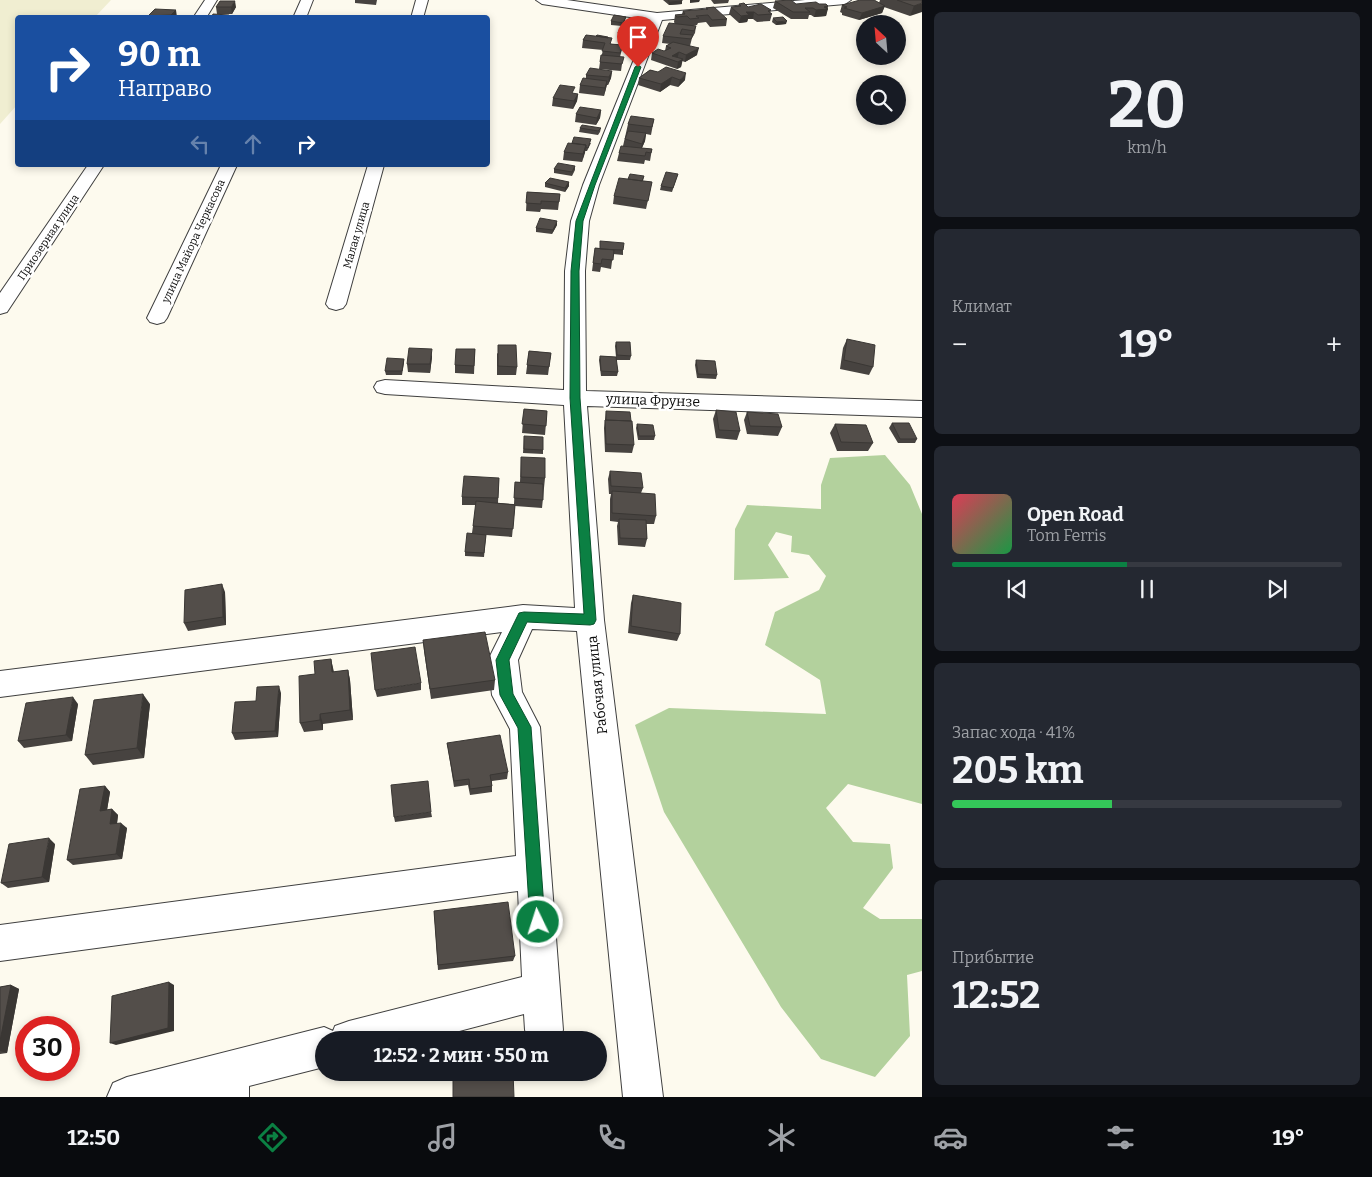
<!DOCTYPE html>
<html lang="ru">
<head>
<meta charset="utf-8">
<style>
	:root { --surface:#171b24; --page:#242831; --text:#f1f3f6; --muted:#9ea1a6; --line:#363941; --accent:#0b8043 }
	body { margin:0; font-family:Bitter,serif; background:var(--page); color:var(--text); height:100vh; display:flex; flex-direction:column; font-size:19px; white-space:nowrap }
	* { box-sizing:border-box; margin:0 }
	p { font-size:16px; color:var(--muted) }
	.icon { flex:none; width:28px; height:28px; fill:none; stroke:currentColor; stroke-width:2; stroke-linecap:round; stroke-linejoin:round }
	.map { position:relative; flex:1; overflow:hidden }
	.panel { display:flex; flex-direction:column; gap:12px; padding:12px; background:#0d0f14; width:450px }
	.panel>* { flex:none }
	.guide { position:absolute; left:15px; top:15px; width:475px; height:152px; border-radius:5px; box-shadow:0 2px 8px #0003; background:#1a4fa0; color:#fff; overflow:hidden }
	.needle { width:32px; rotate:334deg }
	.fabs { position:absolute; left:856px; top:15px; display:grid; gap:10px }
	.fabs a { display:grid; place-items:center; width:50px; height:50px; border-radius:50%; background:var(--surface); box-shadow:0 2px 8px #0003; font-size:25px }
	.speed { position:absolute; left:15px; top:1016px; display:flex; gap:10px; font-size:25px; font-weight:700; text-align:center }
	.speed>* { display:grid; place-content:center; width:65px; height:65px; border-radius:50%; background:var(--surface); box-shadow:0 2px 8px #0003; line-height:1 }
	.speed .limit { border:8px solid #d22; background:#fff; color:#111 }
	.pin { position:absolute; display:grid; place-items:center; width:42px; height:42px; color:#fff; margin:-51px -21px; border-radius:50% 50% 50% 0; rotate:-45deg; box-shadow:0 0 5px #0007 }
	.pin .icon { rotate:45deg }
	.me { position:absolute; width:55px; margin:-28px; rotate:356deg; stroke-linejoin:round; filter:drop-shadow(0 0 4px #0008) }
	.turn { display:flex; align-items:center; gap:18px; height:105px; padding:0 20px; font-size:22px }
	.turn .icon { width:65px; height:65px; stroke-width:2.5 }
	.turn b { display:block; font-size:35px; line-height:42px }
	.lanes { display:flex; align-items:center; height:48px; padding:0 20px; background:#0003; justify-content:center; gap:25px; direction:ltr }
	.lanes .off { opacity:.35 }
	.big { font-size:38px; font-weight:700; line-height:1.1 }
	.panel .card { flex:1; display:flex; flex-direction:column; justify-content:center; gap:8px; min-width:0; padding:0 18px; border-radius:8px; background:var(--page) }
	.panel .dial { align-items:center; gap:0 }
	.dial b { font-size:65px; line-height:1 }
	.song { display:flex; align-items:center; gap:15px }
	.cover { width:60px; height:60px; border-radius:8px; background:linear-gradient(135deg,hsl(350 70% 55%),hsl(140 70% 35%)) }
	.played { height:5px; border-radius:2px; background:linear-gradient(90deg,var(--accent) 45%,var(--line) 45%) }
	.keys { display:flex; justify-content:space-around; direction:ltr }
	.heat { display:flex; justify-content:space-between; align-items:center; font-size:28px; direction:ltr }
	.charge { height:8px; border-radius:4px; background:linear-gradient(90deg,#34c759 41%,var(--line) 0) }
	.trip { position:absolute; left:315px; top:1031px; width:292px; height:50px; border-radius:25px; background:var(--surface); box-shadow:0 2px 8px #0003; font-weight:700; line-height:50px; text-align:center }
	.tabs { display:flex; height:80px; justify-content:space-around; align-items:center; background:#090b0e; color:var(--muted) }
	.tabs .icon { width:35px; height:35px }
	.tabs .current { color:var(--accent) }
	.tabs b { font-size:22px; color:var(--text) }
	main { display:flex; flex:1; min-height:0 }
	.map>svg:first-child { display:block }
</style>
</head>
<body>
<main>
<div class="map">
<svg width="922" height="1097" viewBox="0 0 922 1097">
	<rect width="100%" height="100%" fill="#fdfaee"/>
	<!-- farmland -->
	<path fill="#f0eed1" d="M0,0H111L95,17L18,18L17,105L0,124Z"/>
	<!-- forest -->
	<path fill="#b3d19d" d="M885,455L910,485L922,514V804L848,784L826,808L853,842L890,844L893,868L863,908L880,919H922V971L907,975L910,1036L875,1077L821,1059L781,1007L664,812L635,725L669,708L826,714L820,680L765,645L775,612L819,590L826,576L809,555L791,552L792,536L776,532L768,545L789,578L734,580L735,529L747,505L821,509V485L830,458Z"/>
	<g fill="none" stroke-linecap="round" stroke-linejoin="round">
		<defs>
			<path id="minor" d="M205,0H217L206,18H193Z
				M301,0H313L306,18H293Z
				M416,0H428L423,18H411Z
				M536,0H567L657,13L805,0H851L845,4L662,20L599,185L589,221L585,271L586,391L922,401V417L587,406L604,620L663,1097H623L577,631L532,629L518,660L522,692L540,727L563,1030L559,1040H529L525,1030L524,1014L425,1040H324V1067L249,1086V1097H107L113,1083L127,1077L324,1027L333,1031L335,1026L349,1021L522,977L518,891L0,961V925L516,856L510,729L492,695L488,660L502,632L0,697V671L523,605L575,608L564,405L385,394L377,392L374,387L377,382L385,380L564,390L565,271L571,221L583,185L650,20L542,4Z
				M88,165H104L7,312L0,314V293Z
				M221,165H237L167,318L164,322L157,324L150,322L147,318Z
				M368,165H384L346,304L343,308L336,310L329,308L326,304Z"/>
		</defs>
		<!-- minor casing -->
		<use href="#minor" stroke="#3f3f3f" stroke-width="2"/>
		<!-- minor -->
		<use href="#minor" fill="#fff" fill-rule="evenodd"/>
	</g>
	<!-- wall -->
	<path fill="#474340" d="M355,0H377L376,5L355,3Z
		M663,0H682V4L669,5Z
		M711,0H729L728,3L714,4Z
		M880,0H922L910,16L884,7L882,13L859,20L842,15V13L840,12L842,5L879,3Z
		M775,1L796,4H819L828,6L827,9H828L826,16L814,17L811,15H809L808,19H791L773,8Z
		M739,4L748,7L771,10L770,13L772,14L770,21L757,22L753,19H748L747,22L739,23L729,14L731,7L738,6Z
		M216,7H236L232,14H217Z
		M706,8L727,19L726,26L710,27L706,22L698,23L697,25L693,26H696L695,33L692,38L690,46L697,55L685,62L682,61L681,67L677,69L651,60L652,53L665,51L666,46L670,44L662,43L663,36L675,24L674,22L675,15L682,14L683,11L706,10Z
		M155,9L177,17V18H149L148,16Z
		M626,17L625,20L622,26L611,25V21Z
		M773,18L786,24L776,25L772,22Z
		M618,33H633L631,38L618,37Z
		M586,35L612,44L623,45L620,57L622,64L621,71L599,69L600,62L603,50L582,48L583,40Z
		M650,70L685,80L678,87L670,85L660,92L638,85L639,78Z
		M612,71L611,78L608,85H607L604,96L579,93L580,85L586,78V75Z
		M578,94L577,101L573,109L552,106L553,98Z
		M601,110L600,118L596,125L575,122L576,114Z
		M654,119L651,135L646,134L645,141L642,148L652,149L650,161L645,160L644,164L617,161L619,153L623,146L628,124Z
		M580,128H601L600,132L598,135L579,132Z
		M572,143H591L587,151H585L582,162L563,160L564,152Z
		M575,166V170L572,176L554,173V169Z
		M678,174L672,192L660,190L661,186Z
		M644,176L643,181L652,182L646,209L613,204L614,196L628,179Z
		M569,182V186L565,192L545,187V183Z
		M527,192L560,194L558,210L541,209L540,212L526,211Z
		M557,225L552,234L536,232V228Z
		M600,241L623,250V255L613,254L611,269L601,267L600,272L592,271L595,248H600Z
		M847,339L873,367L869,375L840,369L843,348Z
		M616,342L631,356L630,360H616L618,372L617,376H601L599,360L600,356L616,357L615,346Z
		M475,349L474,374L455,373V365Z
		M529,351L551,353L548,375L526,374Z
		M497,353L517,367L516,375H497Z
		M432,357L430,373L408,372L407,364Z
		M404,359V363L402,375H386L385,371Z
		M696,360L717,375L716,379L697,378L695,365Z
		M524,409L547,411L545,435L522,433Z
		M716,410L740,431L737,440L716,438L713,419Z
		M606,411L634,445L632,453L605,452L604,428Z
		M747,412L782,427L778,436L747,434L744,420Z
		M892,423L917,439L915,443H898L889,428Z
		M637,424L655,436L654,440H638L636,428Z
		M835,424L873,443L868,451H837L830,433Z
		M524,436L543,450V454L523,453Z
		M521,457L545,478L542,508L515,506L512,537L486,535L484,557L465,556V552L472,533L476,505H462V497L499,478L498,503L514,504L515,482H520Z
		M610,471L643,488L641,493L656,516L654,524H646L647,539L645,547L618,545L617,526L618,522L610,521V499L611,494H609L608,479Z
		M225,592L226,625L188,631L184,623Z
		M633,595L680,634L677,641L628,633L631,603Z
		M423,640L495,680L494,690L431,699L424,651Z
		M331,659L334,672L348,670L350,680L353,720L323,724V730L304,732L300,723L315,674Z
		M421,683V690L377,697L375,690Z
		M281,693L278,737L235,740L232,733L256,701Z
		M78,704L72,741L24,748L18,741Z
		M150,704L144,758L93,765L85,755Z
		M447,743L508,772L507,779L492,781V792L470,795L468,785L454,787L448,749Z
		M105,786L110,792L107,810L112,809L118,815L117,824L127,828L122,859L73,865L67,860Z
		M431,812L432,817L395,822L394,817Z
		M55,844L49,882L8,888L1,883Z
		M434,911L515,956L513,961L438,970Z
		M11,985L19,989L7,1053L0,1054V987Z"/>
	<!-- shaded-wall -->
	<path fill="#3a3734" d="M690,0H700L699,2L690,3Z
		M235,1L236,7L232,14L231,7Z
		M682,1V4L669,5V2Z
		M922,3V12L910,16L914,6Z
		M828,6L826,16L814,17L816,10L824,7Z
		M885,6L882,13L859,20L862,13Z
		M176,10L177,17V18H171V15Z
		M746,12H754L753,19H748L747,22L739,23L741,16Z
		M787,21L786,24L776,25L777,22Z
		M699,48L697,55L685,62L686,55Z
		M679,52L677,60L672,56Z
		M683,59L681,67L677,69L678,62Z
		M612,71L611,78L608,85L609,77Z
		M686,73L685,80L678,87L680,80Z
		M672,77L670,85L660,92L661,84Z
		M607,81L606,88L604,96L605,88Z
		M578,94L577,101L573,109L574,101Z
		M601,110L600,118L596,125L597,118Z
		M646,133L645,141L640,152L642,144Z
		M586,145L585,153L582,162L583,154Z
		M569,182V186L565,192V188Z
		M557,221V225L552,234L553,230Z
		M432,349V357L430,373V364Z
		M222,584L225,592L226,625L223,617Z
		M331,659L333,669L334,682L332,672Z
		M348,670L350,680L353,720L350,710Z
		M279,686L281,693L278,737L275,731Z
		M143,694L150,704L144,758L137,748Z
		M73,697L78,704L72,741L66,735Z
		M320,714L323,724V730L320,720Z
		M105,786L110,792L106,816L100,811Z
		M112,809L118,815L116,830L110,824Z
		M121,823L127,828L122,859L116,854Z
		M49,838L55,844L49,882L42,877Z
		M169,982L174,985V1031L116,1045L110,1043Z
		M11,985L19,989L7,1053L0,1051V1041Z"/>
	<!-- building -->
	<path fill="#534e4a" stroke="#3a3734" d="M668,0H682V1L669,2Z
		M791,0L796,4L816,2L819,4H826L828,6L824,7L828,9L816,10L813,8H805L810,12H793L775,1Z
		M860,0H874L885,6L862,13L844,8L847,7L842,5Z
		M897,0H922V3L914,6Z
		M220,1H235L231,7H216Z
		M744,3L748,7L761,4L771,10L768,11L772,14L758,15L754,12H746L749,15L741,16L731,7L741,6L739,4Z
		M714,7L727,19L712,20L708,15L696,16L699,18L690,19L687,16L677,17L675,15L685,14L683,11L708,9L706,8Z
		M155,9L176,10L171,15L148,16Z
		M213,14L229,15L228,18H211Z
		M614,15L626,17L623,23L611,21Z
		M783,17L787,21L777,22L773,18Z
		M669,23L696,26L694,31L682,29L680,34L693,35L691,39L663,36Z
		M620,28L633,30L632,34L618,33Z
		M586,35L612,38L610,44L623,45L620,53L602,51L605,43L583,40Z
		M597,35L608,37V38L596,36Z
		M673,42L699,48L686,55L679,52L672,56L683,59L678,62L652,53L658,49L664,51L671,48L666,46Z
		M601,55L624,57L622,64L600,62Z
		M666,67L686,73L680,80L672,77L661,84L639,78L650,70L658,72Z
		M590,68L612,71L609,77L586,75Z
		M583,78L607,81L605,88L580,85Z
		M560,85L575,87L572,93L578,94L574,101L553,98Z
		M580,107L601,110L597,118L576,114Z
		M631,116L654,119L652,127L628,124Z
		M582,125L601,128L598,131L580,128Z
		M628,131L646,133L642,144L625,139Z
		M574,137L591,139L588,148L586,147V145L572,143Z
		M568,143L586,145L583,154L564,152Z
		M621,146L652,149L651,153L646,152L645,156L619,153Z
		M558,163L575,166L572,172L554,169Z
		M666,172L678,174L673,188L661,186Z
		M630,174L644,176L642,181L628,179Z
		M550,178L569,182L565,188L545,183Z
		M619,178L652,182L648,201L614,196Z
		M527,192L560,194L559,202L541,201V204L526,203Z
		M540,218L557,221L553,230L536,228Z
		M600,241L624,243L623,250L600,249Z
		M595,248L614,250L613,260L602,259L601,264L593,263Z
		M847,339L875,345L873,367L844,360Z
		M616,342H630L631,356L617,355Z
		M498,345H516L517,367L498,366Z
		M409,348L432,349L430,364H407Z
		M456,349H475L474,366L455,365Z
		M529,351L551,353L549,367L527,365Z
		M600,356L616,357L618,372L601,371Z
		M387,358L404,359L402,371H385Z
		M696,360L715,361L717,375L698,374Z
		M524,409L547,411L546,426L522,424Z
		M716,410L736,412L740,431L719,430Z
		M606,411L630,412L631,421L606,420Z
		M747,412L778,414L782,427L750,426Z
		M605,420L632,421L634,445L606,444Z
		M892,423H909L917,439H900Z
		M637,424L653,425L655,436H639Z
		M835,424L866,425L873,443L841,442Z
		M524,436L543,437V450L524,449Z
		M521,457L545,458V478L521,477Z
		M610,471L641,473L643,488L611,486Z
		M464,476L499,478L498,498L462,497Z
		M515,482L543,484V500L514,498Z
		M612,491L655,494L656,516L612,513Z
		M476,501L515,505L513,529L473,526Z
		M619,519L646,520L647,539L620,538Z
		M467,533L486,535L484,553L465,552Z
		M222,584L223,617L184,623L185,590Z
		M633,595L681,603L680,634L631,626Z
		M485,632L495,680L430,689L423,640Z
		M415,647L421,683L375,690L371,653Z
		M331,659L332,672L348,670L350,710L320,714V720L300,723L299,676L315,674L314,661Z
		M279,686L275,731L232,733L235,702L256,701L257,687Z
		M143,694L137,748L85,755L94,700Z
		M73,697L66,735L18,741L26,703Z
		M500,735L508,772L490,775L492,786L470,789L469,779L454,781L447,743Z
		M428,781L431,812L394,817L391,785Z
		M105,786L100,811L112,809L110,824L121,823L116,854L67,860L80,789Z
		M49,838L42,877L1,883L9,844Z
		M508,902L515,956L438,965L434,911Z
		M169,982L168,1028L110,1043L112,996Z
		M11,985L0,1041V987Z
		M453,1072H513L514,1097H453Z"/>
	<!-- route -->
	<path fill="#0b8043" stroke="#07532c" d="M638,65L641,67L595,185L583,221L579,271L580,398L596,620L594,624L590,625L527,622L509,660L513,694L531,727L545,922L543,928L538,930L532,928L530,922L518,728L500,695L496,660L519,613L524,612L584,614L570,398L571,271L576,221L635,67Z"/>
	<g text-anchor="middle" stroke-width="5" stroke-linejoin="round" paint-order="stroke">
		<!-- far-street labels -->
		<g font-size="11" fill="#0c0c0c" stroke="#fff">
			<text transform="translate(356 235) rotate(-74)" y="4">Малая улица</text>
			<text transform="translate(48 237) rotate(-56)" y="4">Приозерная улица</text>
			<text transform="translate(193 241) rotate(-65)" y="4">улица Майора Черкасова</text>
		</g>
		<!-- street labels -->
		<g font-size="14" fill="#0c0c0c" stroke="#fff">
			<text transform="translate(653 400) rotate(2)" y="5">улица Фрунзе</text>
			<text transform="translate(597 685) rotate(-96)" y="5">Рабочая улица</text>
		</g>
	</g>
</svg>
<div class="fabs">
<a><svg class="needle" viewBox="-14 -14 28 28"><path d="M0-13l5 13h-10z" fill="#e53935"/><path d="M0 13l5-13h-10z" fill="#9ea1a6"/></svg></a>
<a><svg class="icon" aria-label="search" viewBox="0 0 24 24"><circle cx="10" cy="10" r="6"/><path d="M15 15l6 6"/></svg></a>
</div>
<div class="speed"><div class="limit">30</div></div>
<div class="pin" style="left:638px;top:67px;background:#d93025"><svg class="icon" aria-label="arrive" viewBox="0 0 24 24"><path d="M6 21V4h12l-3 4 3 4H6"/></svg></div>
<svg class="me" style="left:538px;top:922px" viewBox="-20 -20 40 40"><circle r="17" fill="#0b8043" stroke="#fff" stroke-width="3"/><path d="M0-11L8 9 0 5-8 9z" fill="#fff"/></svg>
<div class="trip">12:52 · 2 мин · 550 m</div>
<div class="guide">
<div class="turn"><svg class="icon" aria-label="right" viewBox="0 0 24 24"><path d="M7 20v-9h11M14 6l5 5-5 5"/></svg><div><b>90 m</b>Направо</div></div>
<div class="lanes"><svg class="icon off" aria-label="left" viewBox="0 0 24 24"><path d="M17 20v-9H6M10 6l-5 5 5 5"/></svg><svg class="icon off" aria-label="ahead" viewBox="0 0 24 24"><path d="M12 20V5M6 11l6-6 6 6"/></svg><svg class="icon" aria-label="right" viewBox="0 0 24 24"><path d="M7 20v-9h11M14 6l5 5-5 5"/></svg></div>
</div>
</div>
<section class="panel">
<div class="card dial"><b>20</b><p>km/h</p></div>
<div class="card"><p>Климат</p>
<div class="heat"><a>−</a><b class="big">19°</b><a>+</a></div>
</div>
<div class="card">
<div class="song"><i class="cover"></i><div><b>Open Road</b><p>Tom Ferris</p></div></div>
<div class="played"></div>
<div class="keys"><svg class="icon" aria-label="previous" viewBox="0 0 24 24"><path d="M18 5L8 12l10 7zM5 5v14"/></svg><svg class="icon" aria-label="pause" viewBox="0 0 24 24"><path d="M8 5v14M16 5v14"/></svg><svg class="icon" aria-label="next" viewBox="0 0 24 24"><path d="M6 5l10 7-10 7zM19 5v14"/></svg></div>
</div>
<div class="card"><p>Запас хода · 41%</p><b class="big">205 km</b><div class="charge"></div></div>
<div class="card"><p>Прибытие</p><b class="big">12:52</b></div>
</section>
</main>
<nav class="tabs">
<b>12:50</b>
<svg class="icon current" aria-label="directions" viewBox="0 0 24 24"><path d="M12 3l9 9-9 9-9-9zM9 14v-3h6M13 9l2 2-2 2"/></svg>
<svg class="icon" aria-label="music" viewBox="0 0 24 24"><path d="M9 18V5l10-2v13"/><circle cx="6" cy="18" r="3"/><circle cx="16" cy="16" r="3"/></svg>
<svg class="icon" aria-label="phone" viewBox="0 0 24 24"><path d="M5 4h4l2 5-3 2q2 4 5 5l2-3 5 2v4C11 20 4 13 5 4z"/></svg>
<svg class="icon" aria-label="climate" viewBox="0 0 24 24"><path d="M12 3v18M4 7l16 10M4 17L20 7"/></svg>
<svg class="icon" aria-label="car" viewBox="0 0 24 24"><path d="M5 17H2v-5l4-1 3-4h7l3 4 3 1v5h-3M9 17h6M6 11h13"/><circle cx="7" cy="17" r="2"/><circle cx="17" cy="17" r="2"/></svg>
<svg class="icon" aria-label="filters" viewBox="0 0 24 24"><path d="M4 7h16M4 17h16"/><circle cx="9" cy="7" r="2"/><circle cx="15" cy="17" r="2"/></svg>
<b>19°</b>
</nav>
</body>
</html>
